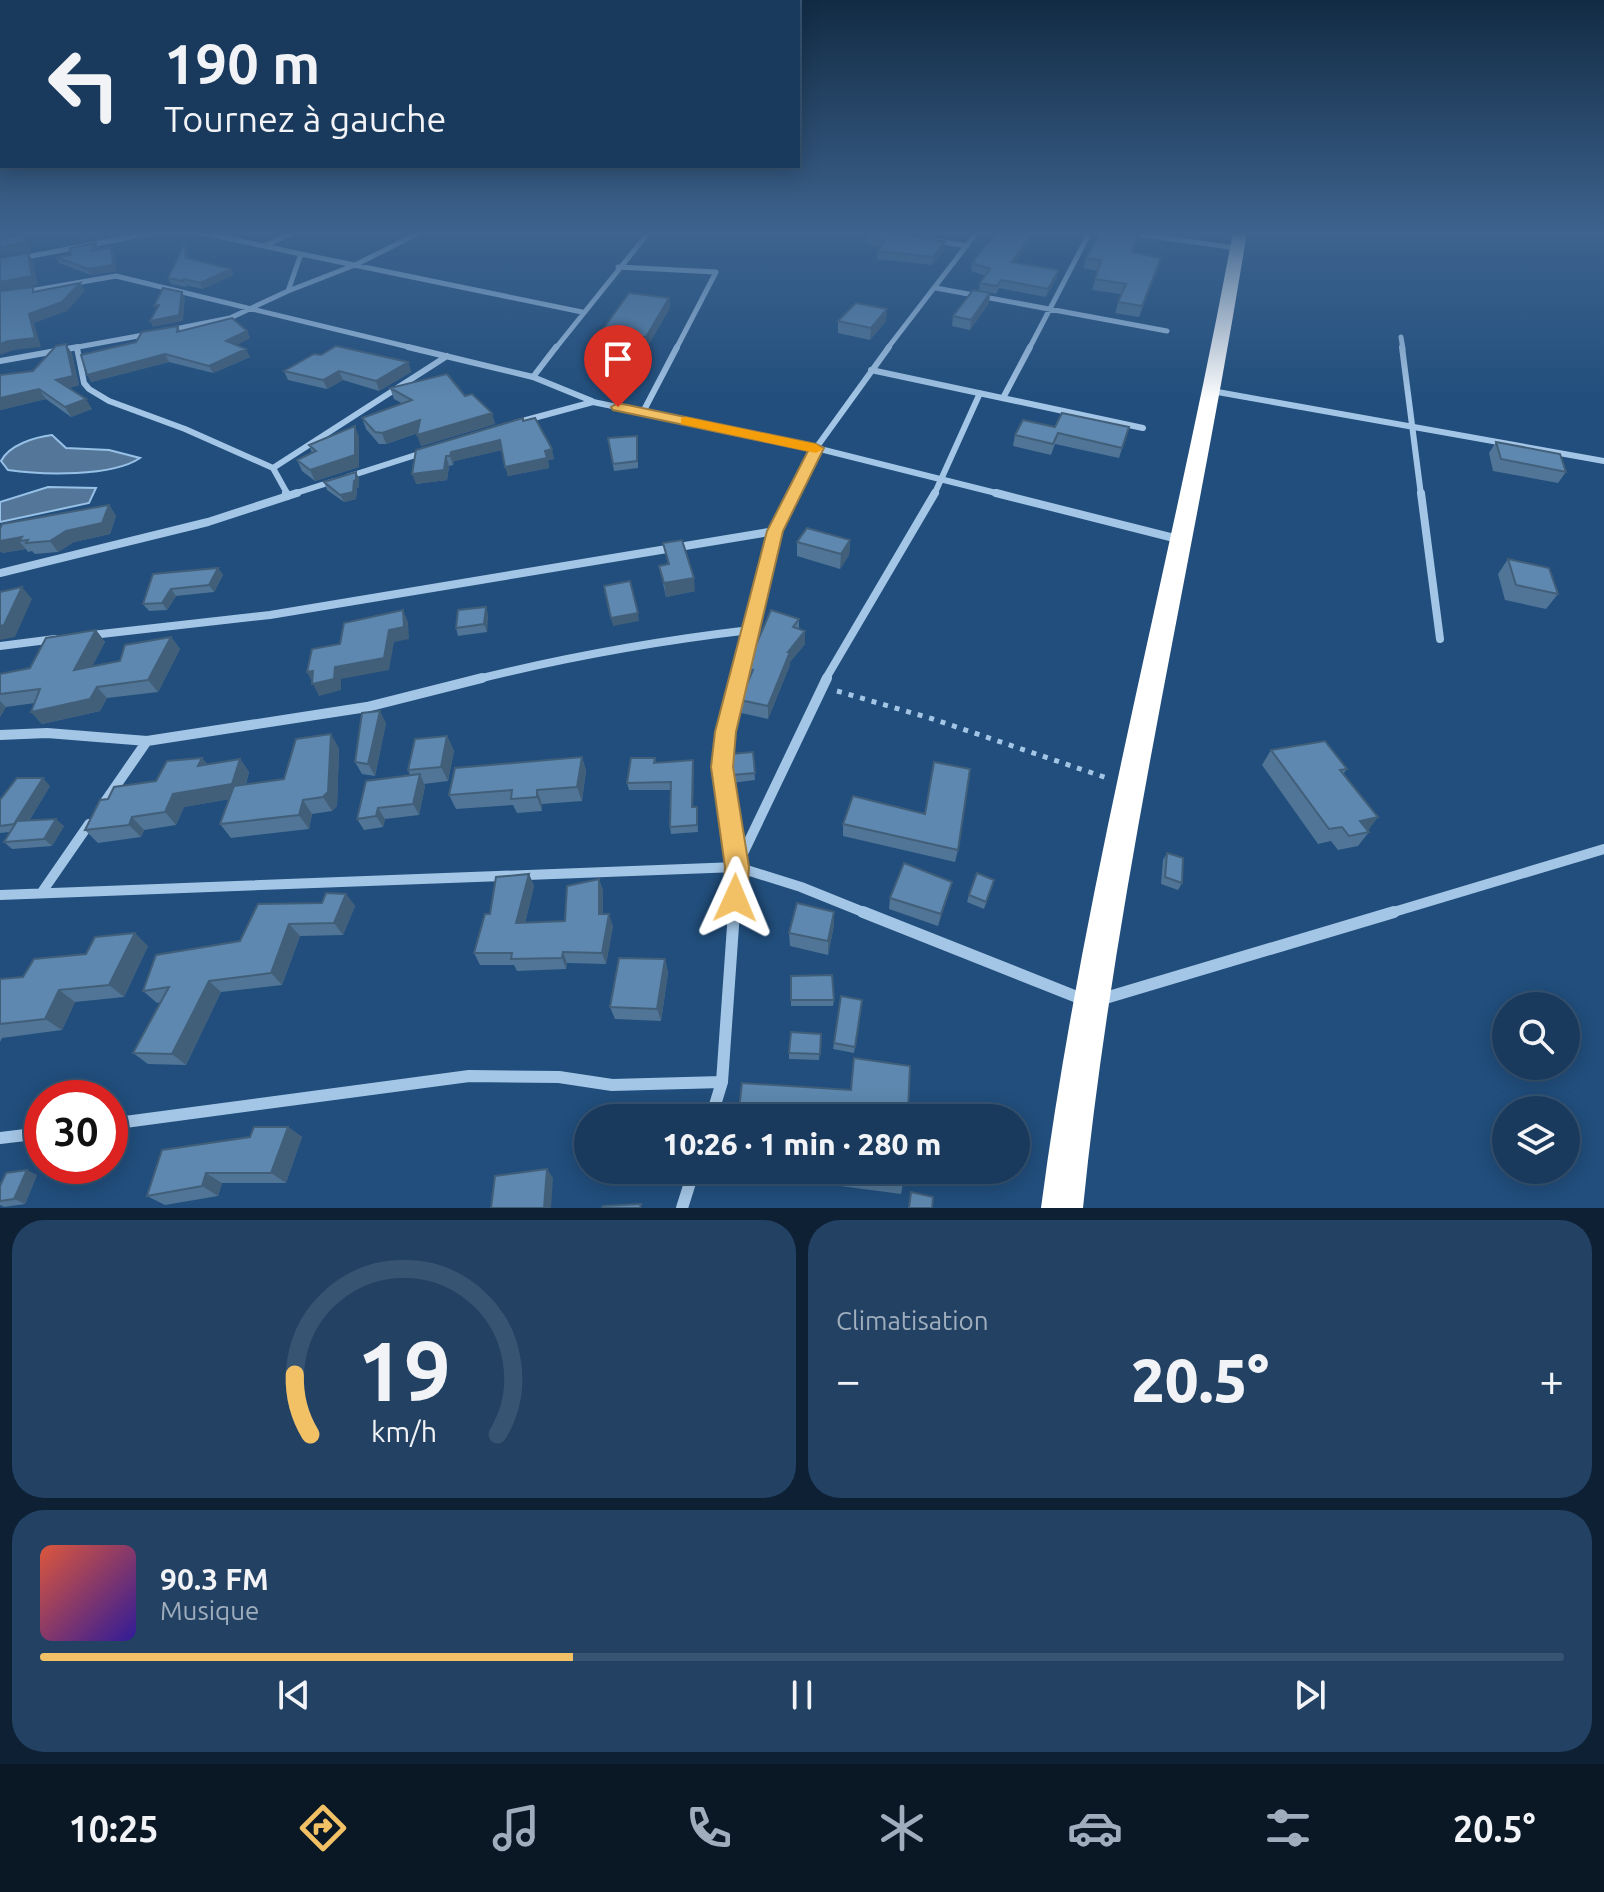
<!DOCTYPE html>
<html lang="fr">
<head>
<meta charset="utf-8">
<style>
	:root { --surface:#193a5d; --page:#224163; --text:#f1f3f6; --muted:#9fadbc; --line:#375472; --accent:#f3c165 }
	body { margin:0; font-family:Ubuntu,sans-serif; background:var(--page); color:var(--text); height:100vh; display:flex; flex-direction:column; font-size:30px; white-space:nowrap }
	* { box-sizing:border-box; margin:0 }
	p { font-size:26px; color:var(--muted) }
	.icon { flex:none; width:44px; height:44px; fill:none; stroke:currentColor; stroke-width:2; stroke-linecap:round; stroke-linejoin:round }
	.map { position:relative; height:1208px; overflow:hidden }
	.details { display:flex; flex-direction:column; gap:12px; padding:12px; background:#0e2033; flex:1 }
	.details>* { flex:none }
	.guide { position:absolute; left:0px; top:0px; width:800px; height:168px; box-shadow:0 4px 20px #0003,0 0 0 2px var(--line); background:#193a5d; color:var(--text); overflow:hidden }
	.controls { position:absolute; left:1492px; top:992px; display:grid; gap:16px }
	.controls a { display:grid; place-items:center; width:88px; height:88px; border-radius:50%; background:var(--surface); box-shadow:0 4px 20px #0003,0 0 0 2px var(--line); font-size:40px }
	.speed { position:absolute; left:24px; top:1080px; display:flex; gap:16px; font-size:40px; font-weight:700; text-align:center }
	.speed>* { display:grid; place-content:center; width:104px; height:104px; border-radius:50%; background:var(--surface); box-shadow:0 4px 20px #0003,0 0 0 2px var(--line); line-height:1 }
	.speed .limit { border:12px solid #d22; background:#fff; color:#111 }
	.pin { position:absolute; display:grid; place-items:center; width:68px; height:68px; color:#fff; margin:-82px -34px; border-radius:50% 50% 50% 0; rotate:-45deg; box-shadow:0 0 8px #0007 }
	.pin .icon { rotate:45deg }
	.me { position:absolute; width:88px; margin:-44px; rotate:1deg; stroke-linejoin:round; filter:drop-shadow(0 0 6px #0008) }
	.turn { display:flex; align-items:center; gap:28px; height:168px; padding:0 32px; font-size:36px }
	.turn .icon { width:104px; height:104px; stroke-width:2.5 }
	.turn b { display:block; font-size:56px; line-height:68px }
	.big { font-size:60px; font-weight:800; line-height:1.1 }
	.details .widget { flex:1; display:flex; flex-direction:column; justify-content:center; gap:12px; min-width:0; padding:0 28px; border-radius:32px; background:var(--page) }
	.details .dial { align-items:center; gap:0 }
	.dial svg { height:208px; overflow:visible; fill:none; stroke:var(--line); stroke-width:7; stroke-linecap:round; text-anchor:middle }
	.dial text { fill:var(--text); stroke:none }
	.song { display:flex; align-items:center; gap:24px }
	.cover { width:96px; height:96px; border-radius:12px; background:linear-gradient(135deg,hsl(10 70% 55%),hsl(250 70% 35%)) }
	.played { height:8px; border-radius:4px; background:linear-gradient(90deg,var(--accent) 35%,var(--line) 35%) }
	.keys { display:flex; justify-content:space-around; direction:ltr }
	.heat { display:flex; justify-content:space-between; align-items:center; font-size:44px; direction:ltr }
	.details .tiles { flex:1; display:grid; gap:12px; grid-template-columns:1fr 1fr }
	.widget:last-child { grid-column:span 2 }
	.trip { position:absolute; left:574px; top:1104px; width:456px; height:80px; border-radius:40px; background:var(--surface); box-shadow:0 4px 20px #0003,0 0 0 2px var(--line); font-weight:800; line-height:80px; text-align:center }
	.tabs { display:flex; height:128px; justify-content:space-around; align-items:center; background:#0a1725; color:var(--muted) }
	.tabs .icon { width:56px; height:56px }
	.tabs .selected { color:var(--accent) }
	.tabs b { font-size:36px; color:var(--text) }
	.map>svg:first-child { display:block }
</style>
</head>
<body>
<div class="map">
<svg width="1604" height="1208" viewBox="0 0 1604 1208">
	<rect width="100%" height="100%" fill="#214e7c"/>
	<!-- water -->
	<path fill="#547698" stroke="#97c1e7" stroke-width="2" d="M52,435L66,448L109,450L140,458C112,477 42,475 8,470L1,461C9,445 35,437 52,435Z
		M48,487L96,488L89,503L0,522V502Z"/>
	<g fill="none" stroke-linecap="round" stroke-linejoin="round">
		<!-- path -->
		<path stroke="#a4c6e6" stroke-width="5" stroke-dasharray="5 7" stroke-linecap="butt" d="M837,691L933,719L1110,779"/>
		<!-- street-far4 -->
		<path stroke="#a4c6e6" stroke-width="5" d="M198,232L264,246
			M1121,232L1237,248
			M936,241L967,246
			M301,254L582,312
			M0,262L157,232
			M618,267L716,272L676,349
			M936,288L1167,331
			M288,291L355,265L421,232
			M24,292L116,276L417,349
			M170,330L230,318L288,291L301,254L264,246L295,232
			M1401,337L1403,349
			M67,349L149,334
			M555,349L649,232
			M887,349L977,232
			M1029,349L1090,232"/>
		<!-- street-far3 -->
		<path stroke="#a4c6e6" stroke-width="6" d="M408,347L533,377L592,401
			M1402,347L1421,495
			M77,348L84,383L89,389L109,401L185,429L273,468L288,495
			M0,361L78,347
			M871,370L1143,428
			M533,377L556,347
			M1212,391L1604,461
			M1003,398L1030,347
			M643,412L677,347
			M515,423L593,402L816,448L1004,495
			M273,468L447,356
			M347,477L425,452
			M290,495L334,481
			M793,495L816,448L889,347
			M934,495L980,393"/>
		<!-- street-far2 -->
		<path stroke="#a4c6e6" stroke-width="8" d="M286,493L288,496
			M996,493L1178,539
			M1421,493L1440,639
			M0,573L208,522L297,493
			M92,635L270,615L775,531
			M0,646L55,639
			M474,680C566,657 656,641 750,630
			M737,680L775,531L794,493
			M825,680L935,493"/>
		<!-- street-far1 -->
		<path stroke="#a4c6e6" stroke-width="10" d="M0,735L47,733L147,741L367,707L482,678
			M102,806L147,741
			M737,866L827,678
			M42,892L89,824
			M0,895L737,867L801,887L868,914
			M734,914L737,867L722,767L738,678
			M1387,914L1604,849"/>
		<!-- street -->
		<path stroke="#a4c6e6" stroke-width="12" d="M863,912L1082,999
			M1102,999L1394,912
			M711,1118L722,1082L734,912
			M110,1124L469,1076L559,1077L612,1085L722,1082
			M0,1138L42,1133
			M682,1208L694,1170"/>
		<!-- highway -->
		<path fill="#fff" fill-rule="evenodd" d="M1233,232H1247C1195,558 1116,879 1083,1208H1041C1084,879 1173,558 1233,232Z"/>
	</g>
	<!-- wall -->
	<path fill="#517596" d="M911,232H947L944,237Z
		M1037,232L1016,262L1057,277L1046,297L999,288L996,294L979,290L980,283L986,276L971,271L972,263Z
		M867,237L945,242L944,250L932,265L877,259L878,251L881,247L866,244Z
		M96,243L99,249L114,253L116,271L91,275L59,263L56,257L71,255Z
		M1137,245L1133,252L1158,268L1139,317L1115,313L1121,294L1092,290L1098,271L1083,268L1086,258Z
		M188,249V259L231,269L234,275L202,289L186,285V287L171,284L168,278Z
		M990,293L989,303L970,330L952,326L953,316Z
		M669,298L670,308L647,347L642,346L640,350L619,348L610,361L590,360L588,350Z
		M838,321H886L870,340L838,333Z
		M178,326L180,331H247L250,338L236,345L250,357L213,373L169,362L91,382L136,342Z
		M66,344L72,354L79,385L69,388L92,409L71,417L46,399L0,410V375L33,371Z
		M321,355L408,362L411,372L379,391L343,380L327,389L288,380L284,371Z
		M390,388L465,396L492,413L495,424L421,446L418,433L386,444H379L366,429L362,418L403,404L394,399Z
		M523,421L554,459L548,460L549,468L508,476L502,450L454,461L453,465L449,466L447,480L416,484V450Z
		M1055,427H1129L1119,458L1055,444L1051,455L1013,446L1015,435Z
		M359,437V467L315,481L302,471L297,460L312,453L309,445Z
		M608,438L638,443V468L614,471Z
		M1496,442L1566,472L1558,483L1493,471L1489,453Z
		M356,472L359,479V487L357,488L356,499L344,502L327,490L324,482Z
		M109,505L116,516L110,534L74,542L58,552L35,554L32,551L28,552L26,549L2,553L0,529Z
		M850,540L849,555L840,569L797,556V542Z
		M663,543L695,591L666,597L659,566L668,564Z
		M1508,559L1558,594L1546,609L1505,600L1498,574Z
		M218,568L223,575L214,592L176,596L167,610L149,611L143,604L153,574Z
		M488,614L487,632L458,636L456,628Z
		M799,619V629L805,644L790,662V665L768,719L741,713L740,700L749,681H747L746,668Z
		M96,630L105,642L92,666L120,661L171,637L180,649L158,692L107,698L100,711L42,724L31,712L35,703L6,707L0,717V674L30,668Z
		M386,723L375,776L362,774L355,762Z
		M447,736L454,751L448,781L424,784L425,786L419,815L385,819L383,827L364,830L357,819L410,775L408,770Z
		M339,748L337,806L332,811L312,814L309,829L231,838L220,824L229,799L184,807L176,825L144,830L141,837L98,843L85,830L108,799L156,781L202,758L207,764L240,759L249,772L246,784L284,779Z
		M1271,750L1347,769L1343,774L1378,817L1368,830L1369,832L1358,846L1338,850L1331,841L1318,844L1262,765Z
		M753,752L755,780L732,783L731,754Z
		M582,757L586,771L582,801L542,804V811L517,813L513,805L456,809L449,795Z
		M655,758L656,763L693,760V807H697L698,832L671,834L670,827V790H629L627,783Z
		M50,786L29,821L64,826L52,846L12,849L4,842L10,832L0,833V800Z
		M925,814L958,850L955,862L843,836V824Z
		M1167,853L1182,883L1178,890L1161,884L1163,860Z
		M529,874L534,886L525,923L565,921L599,879L603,891V914L613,926L606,964L567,963L566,969L517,971L514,965H480L474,953L490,914Z
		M994,880L984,909L967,902L969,895Z
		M952,882L938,926L889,909L890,898Z
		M346,894L355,906L343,935L300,936L282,985L221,992L186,1065L148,1064L133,1053L161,1002L157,1003L143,991L240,941L322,903Z
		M834,912V925L828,955L790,946L789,933Z
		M148,946L124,997L75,1002L62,1030L2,1038L0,1042V979L23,977L86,954Z
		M665,959L668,973L661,1021L615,1019L610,1007Z
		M791,976L834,1000L833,1006H791Z
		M862,1000L854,1053L833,1049L834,1043Z
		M821,1034L819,1060L789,1059V1053Z
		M742,1083L908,1111L921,1118H738Z
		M288,1127L302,1137L286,1183H222L218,1196L165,1205L147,1196L250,1137Z
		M834,1170L903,1184L901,1194L833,1185Z
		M37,1175L25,1204L4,1207L0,1205V1186Z"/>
	<!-- shaded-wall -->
	<path fill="#425f7a" d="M88,232L91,235V239L72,243L68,237Z
		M1034,232H1037L1011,269L1012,262Z
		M24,235L29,243L31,251L0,256V247Z
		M945,242L944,250L932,265L933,257Z
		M185,243L188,249L189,264L186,258Z
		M111,247L114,253L116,271L91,275L88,269Z
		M28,253L33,261L38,285L0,292V282Z
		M1161,258L1158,268L1139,317L1142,306Z
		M231,269L234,275L202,289L200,283Z
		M1059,270L1057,277L1046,297L1048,289Z
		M80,283L85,291L67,311L34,323L41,347L14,350L0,355V344L29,314Z
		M182,292L185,298L183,321L153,327L150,321Z
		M990,293L989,303L970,330L971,320Z
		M669,298L670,308L647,347L646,337Z
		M887,309L886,321L870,340L871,328Z
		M247,331L250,338L229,349L226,341Z
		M641,337L642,346L640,350L639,340Z
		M617,339L619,348L610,361L608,352Z
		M66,344L72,354L79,385L62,390L56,380Z
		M246,349L250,357L213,373L209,366Z
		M165,354L169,362L91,382L87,375Z
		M408,362L411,372L379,391L376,381Z
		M339,371L343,380L327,389L323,380Z
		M39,389L46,399L0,410V398Z
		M86,399L92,409L71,417L65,407Z
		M492,413L495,424L421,446L417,435Z
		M420,420L424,431L386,444L382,433Z
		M355,426L359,437V467L315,481L310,470Z
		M500,440L503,450L454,461L453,465L450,456L451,452Z
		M552,449L554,459L548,460L549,468L508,476L505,467L545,451Z
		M446,456L449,466L447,480L416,484L412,474Z
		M356,472L359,479V487L357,488L356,499L344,502L340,495L354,481Z
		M109,505L116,516L110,534L74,542L58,552L50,541Z
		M22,537L19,541L26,549L2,553L0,551V541Z
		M850,540L849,555L840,569L841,554Z
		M218,568L223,575L214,592L209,585Z
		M694,578L695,591L666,597L664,583Z
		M22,587L32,599L15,637L0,640V626Z
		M171,589L176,596L167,610L162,603Z
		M486,607L488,614L487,632L484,624Z
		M403,610L408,622L409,639L394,642L389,670L341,679V690L319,696L307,672L335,667L389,630Z
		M638,613L639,621L613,626L611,618Z
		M96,630L105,642L84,682L74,670Z
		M805,631V644L790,662V665L768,719V706L788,652Z
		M171,637L180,649L158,692L148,680Z
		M97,687L107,698L100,711L42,724L31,712Z
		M0,701L6,707L0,717Z
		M380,711L386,723L375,776L368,764Z
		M331,734L339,748L337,806L332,811L323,797Z
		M447,736L454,751L448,781L441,767Z
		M582,757L586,771L582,801L577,787Z
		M202,758L212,771L198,766Z
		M240,759L249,772L242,797L184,807L176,825L165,812L173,794Z
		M693,760L694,767L693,814L692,807Z
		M420,774L425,786L419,815L413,804Z
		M43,778L50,786L22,832L14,824Z
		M537,790L542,804V811L537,797Z
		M303,800L312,814L309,829L299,815Z
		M378,808L385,819L383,827L376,816Z
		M132,817L144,830L141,837L129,825Z
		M1378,817L1367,832L1360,821Z
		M56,819L64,826L52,846L44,839Z
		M529,874L534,886L522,935L516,923Z
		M599,879L603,891V926L599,914Z
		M952,882L949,893L938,926L941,914Z
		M346,894L355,906L343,935L334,923Z
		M834,912V925L828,955V941Z
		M609,914L613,926L606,964L602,953Z
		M289,924L300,936L282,985L271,973Z
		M135,933L148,946L124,997L109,985Z
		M563,952L567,963L566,969L562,958Z
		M665,959L668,973L661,1021L657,1009Z
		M209,981L221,992L186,1065L172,1054Z
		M59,990L75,1002L62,1030L45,1019Z
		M288,1127L302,1137L286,1183L271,1173Z
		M547,1169L553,1178L551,1208H544Z
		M27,1170L37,1175L25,1204L14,1199Z
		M206,1173L222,1183L218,1196L202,1186Z"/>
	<!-- building -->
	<path fill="#5e88af" stroke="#425f7a" stroke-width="2" d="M74,232H88V233L68,237V233Z
		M872,232H884L945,242L933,257L878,251L885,240L867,237Z
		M997,232H1034L1012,262L1059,270L1048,289L1001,280L997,286L980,283L990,269L972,263Z
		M1101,232H1119L1140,235L1131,252L1161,258L1142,306L1118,302L1126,284L1095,279L1101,260L1086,258Z
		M24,235L26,242L0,247V239Z
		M96,243L92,251L111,247L113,265L88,269L56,257L71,255L70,248Z
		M185,243L186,258L231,269L200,283L184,279L183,281L168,278Z
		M28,253L32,276L0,282V258Z
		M80,283L62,302L29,314L35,338L8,341L0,344V291L33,287V292Z
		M163,288L182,292L179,315L150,321L159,305L154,306Z
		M973,290L990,293L971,320L953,316Z
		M629,293L669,298L646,337H641L639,340L617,339L608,352L588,350Z
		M856,303L887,309L871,328L838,321Z
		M232,318L247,331L226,341L246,349L209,366L165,354L87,375L81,355L136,342L142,332L178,326L177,332Z
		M66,344L73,376L56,380L86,399L65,407L39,389L0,398V375L33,371L56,346Z
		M336,346L408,362L376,381L339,371L323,380L284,371L314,354L321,355Z
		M447,374L465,396L472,394L492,413L417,435L420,420L382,433L375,432L362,418L412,400L390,388Z
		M1062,413L1129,427L1122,448L1058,433L1053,444L1015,435L1023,420L1055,427Z
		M523,418V421L535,418L552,449L545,451L547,458L505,467L500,440L451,452L450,456H446L444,470L412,474L416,450Z
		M355,426V455L310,470L297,460L316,451L309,445Z
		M637,436V461L613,464L608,438Z
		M1496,442L1560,454L1566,472L1501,459Z
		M356,472V480L354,481L353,492L340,495L324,482Z
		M109,505L102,523L66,531L50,541L26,543L28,540L19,541L22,537L0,541V529L2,524Z
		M807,528L850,540L841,554L797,542Z
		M682,540L694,578L664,583L659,566L669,564L663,543Z
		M1508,559L1549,568L1558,594L1516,585Z
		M218,568L209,585L171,589L162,603L143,604L153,574Z
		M630,581L638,613L611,618L604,586Z
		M22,587L4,625L0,626V592Z
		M486,607L484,624L456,628L458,610Z
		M403,610L404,627L389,630L384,658L335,667L334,679L312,684L313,671L307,672L312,649L340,644L344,623Z
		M771,610L799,619L793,627L805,631L788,652H790L768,706L740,700L753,670L746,668Z
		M96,630L74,670L120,661L125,645L171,637L148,680L97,687L90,699L31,712L40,689L0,694V674L30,668L46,638Z
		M380,711L368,764L355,762L362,713Z
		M331,734L328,792L323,797L303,800L299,815L220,824L234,786L284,779L296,739Z
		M447,736L441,767L408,770L415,739Z
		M1325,741L1347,769L1340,770L1378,817L1360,821L1369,832L1349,836L1342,827L1329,829L1271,750Z
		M753,752L755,773L732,775L731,754Z
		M582,757L577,787L537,790V797L511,799L512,790L449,795L455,768Z
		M202,758L198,766L240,759L232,784L173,794L165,812L132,817L129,825L85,830L100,800L108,799L114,787L156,781L167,761Z
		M631,758H655L654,763L693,760L692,807H697V825L670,827L671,782L627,783Z
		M934,762L970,769L958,850L843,824L853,796L925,814Z
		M420,774L413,804L378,808L376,816L357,819L366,781Z
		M17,778H43L14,824L0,826V800Z
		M56,819L44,839L4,842L17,821Z
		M1167,853L1183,858L1182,883L1165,877Z
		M904,863L952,882L941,914L890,898Z
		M977,873L994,880L986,902L969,895Z
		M529,874L516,923L565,921L567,886L599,879V914H609L602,953L563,952L562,958L511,959L512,953H474L485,914H490L496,877Z
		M326,893L346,894L334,923L289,924L271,973L209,981L172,1054L133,1053L169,987L143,991L156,955L240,941L258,904L322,903Z
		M797,903L834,912L828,941L789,933Z
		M135,933L109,985L59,990L45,1019L0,1024V979L23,977L34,959L86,954L95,937Z
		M619,958L665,959L657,1009L610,1007Z
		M832,975L834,1000H791V976Z
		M841,996L862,1000L855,1047L834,1043Z
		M791,1032L821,1034L820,1054L789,1053Z
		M854,1058L910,1066L908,1111L921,1118H837L781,1113V1118H738L742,1083L851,1090Z
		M254,1127H288L271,1173H206L202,1186L147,1196L162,1150L250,1137Z
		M547,1169L544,1208H491L495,1176Z
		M27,1170L14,1199L0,1201V1186L6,1173Z
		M834,1170H904L903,1184L834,1175Z
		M911,1192L933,1197L932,1208H909Z
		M641,1204L640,1208H602L603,1206Z"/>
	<!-- sky -->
	<linearGradient id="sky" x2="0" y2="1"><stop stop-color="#122b44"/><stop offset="0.58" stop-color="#3d638e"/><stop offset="1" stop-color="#3d638e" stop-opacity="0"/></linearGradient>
	<rect width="1604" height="401" fill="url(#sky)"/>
	<!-- route -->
	<path fill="#f3c165" stroke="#9e7d42" stroke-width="2" d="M618,403L816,444L824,448L783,531L736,732L733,767L749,867L747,898L744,906L735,909L726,906L723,898L725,867L711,767L715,732L767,531L808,451L613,410L611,407Z"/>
	<!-- slow -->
	<path fill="#f59e0b" d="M686,417L816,444L823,449L816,453L681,424V418Z"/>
</svg>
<div class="controls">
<a><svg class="icon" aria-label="search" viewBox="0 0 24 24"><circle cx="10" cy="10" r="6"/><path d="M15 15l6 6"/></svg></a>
<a><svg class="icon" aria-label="layers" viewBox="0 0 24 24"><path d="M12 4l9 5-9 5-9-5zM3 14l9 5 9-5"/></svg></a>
</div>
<div class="speed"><div class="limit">30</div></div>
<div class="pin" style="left:618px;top:407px;background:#d93025"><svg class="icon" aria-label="arrive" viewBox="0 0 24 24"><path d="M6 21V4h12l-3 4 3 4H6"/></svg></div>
<svg class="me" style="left:735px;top:898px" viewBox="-20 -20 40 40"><path d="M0-17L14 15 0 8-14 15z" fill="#f3c165" stroke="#fff" stroke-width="4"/></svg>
<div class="trip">10:26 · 1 min · 280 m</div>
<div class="guide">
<div class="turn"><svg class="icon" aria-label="left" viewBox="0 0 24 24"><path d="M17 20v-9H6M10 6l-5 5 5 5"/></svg><div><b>190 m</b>Tournez à gauche</div></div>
</div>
</div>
<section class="details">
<div class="tiles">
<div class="widget dial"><svg viewBox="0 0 100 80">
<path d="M14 69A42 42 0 1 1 86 69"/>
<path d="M14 69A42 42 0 0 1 8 46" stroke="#f3c165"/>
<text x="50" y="56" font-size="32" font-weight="700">19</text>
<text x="50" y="72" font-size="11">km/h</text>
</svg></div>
<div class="widget"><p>Climatisation</p>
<div class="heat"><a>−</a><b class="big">20.5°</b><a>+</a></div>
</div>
<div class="widget">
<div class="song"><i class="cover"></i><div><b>90.3 FM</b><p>Musique</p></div></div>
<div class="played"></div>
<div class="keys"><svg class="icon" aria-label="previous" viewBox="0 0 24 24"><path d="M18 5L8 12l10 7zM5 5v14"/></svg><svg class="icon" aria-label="pause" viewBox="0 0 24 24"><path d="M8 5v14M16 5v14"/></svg><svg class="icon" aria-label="next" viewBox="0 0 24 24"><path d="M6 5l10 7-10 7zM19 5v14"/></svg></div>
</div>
</div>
</section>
<nav class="tabs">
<b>10:25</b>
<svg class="icon selected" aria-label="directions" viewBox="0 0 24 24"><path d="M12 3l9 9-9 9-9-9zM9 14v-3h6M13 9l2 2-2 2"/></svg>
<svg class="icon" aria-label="music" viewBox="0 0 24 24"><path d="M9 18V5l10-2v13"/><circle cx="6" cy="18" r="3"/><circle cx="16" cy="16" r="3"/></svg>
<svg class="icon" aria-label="phone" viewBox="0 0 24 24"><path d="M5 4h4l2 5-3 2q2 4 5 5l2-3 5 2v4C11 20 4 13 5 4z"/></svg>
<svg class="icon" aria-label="climate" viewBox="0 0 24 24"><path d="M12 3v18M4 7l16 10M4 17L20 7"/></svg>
<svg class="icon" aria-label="car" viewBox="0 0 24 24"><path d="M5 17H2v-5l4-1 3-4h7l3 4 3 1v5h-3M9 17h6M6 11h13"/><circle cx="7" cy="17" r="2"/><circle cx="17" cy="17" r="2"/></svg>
<svg class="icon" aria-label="filters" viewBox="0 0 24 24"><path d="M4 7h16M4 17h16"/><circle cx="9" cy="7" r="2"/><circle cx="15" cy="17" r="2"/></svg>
<b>20.5°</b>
</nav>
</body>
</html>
